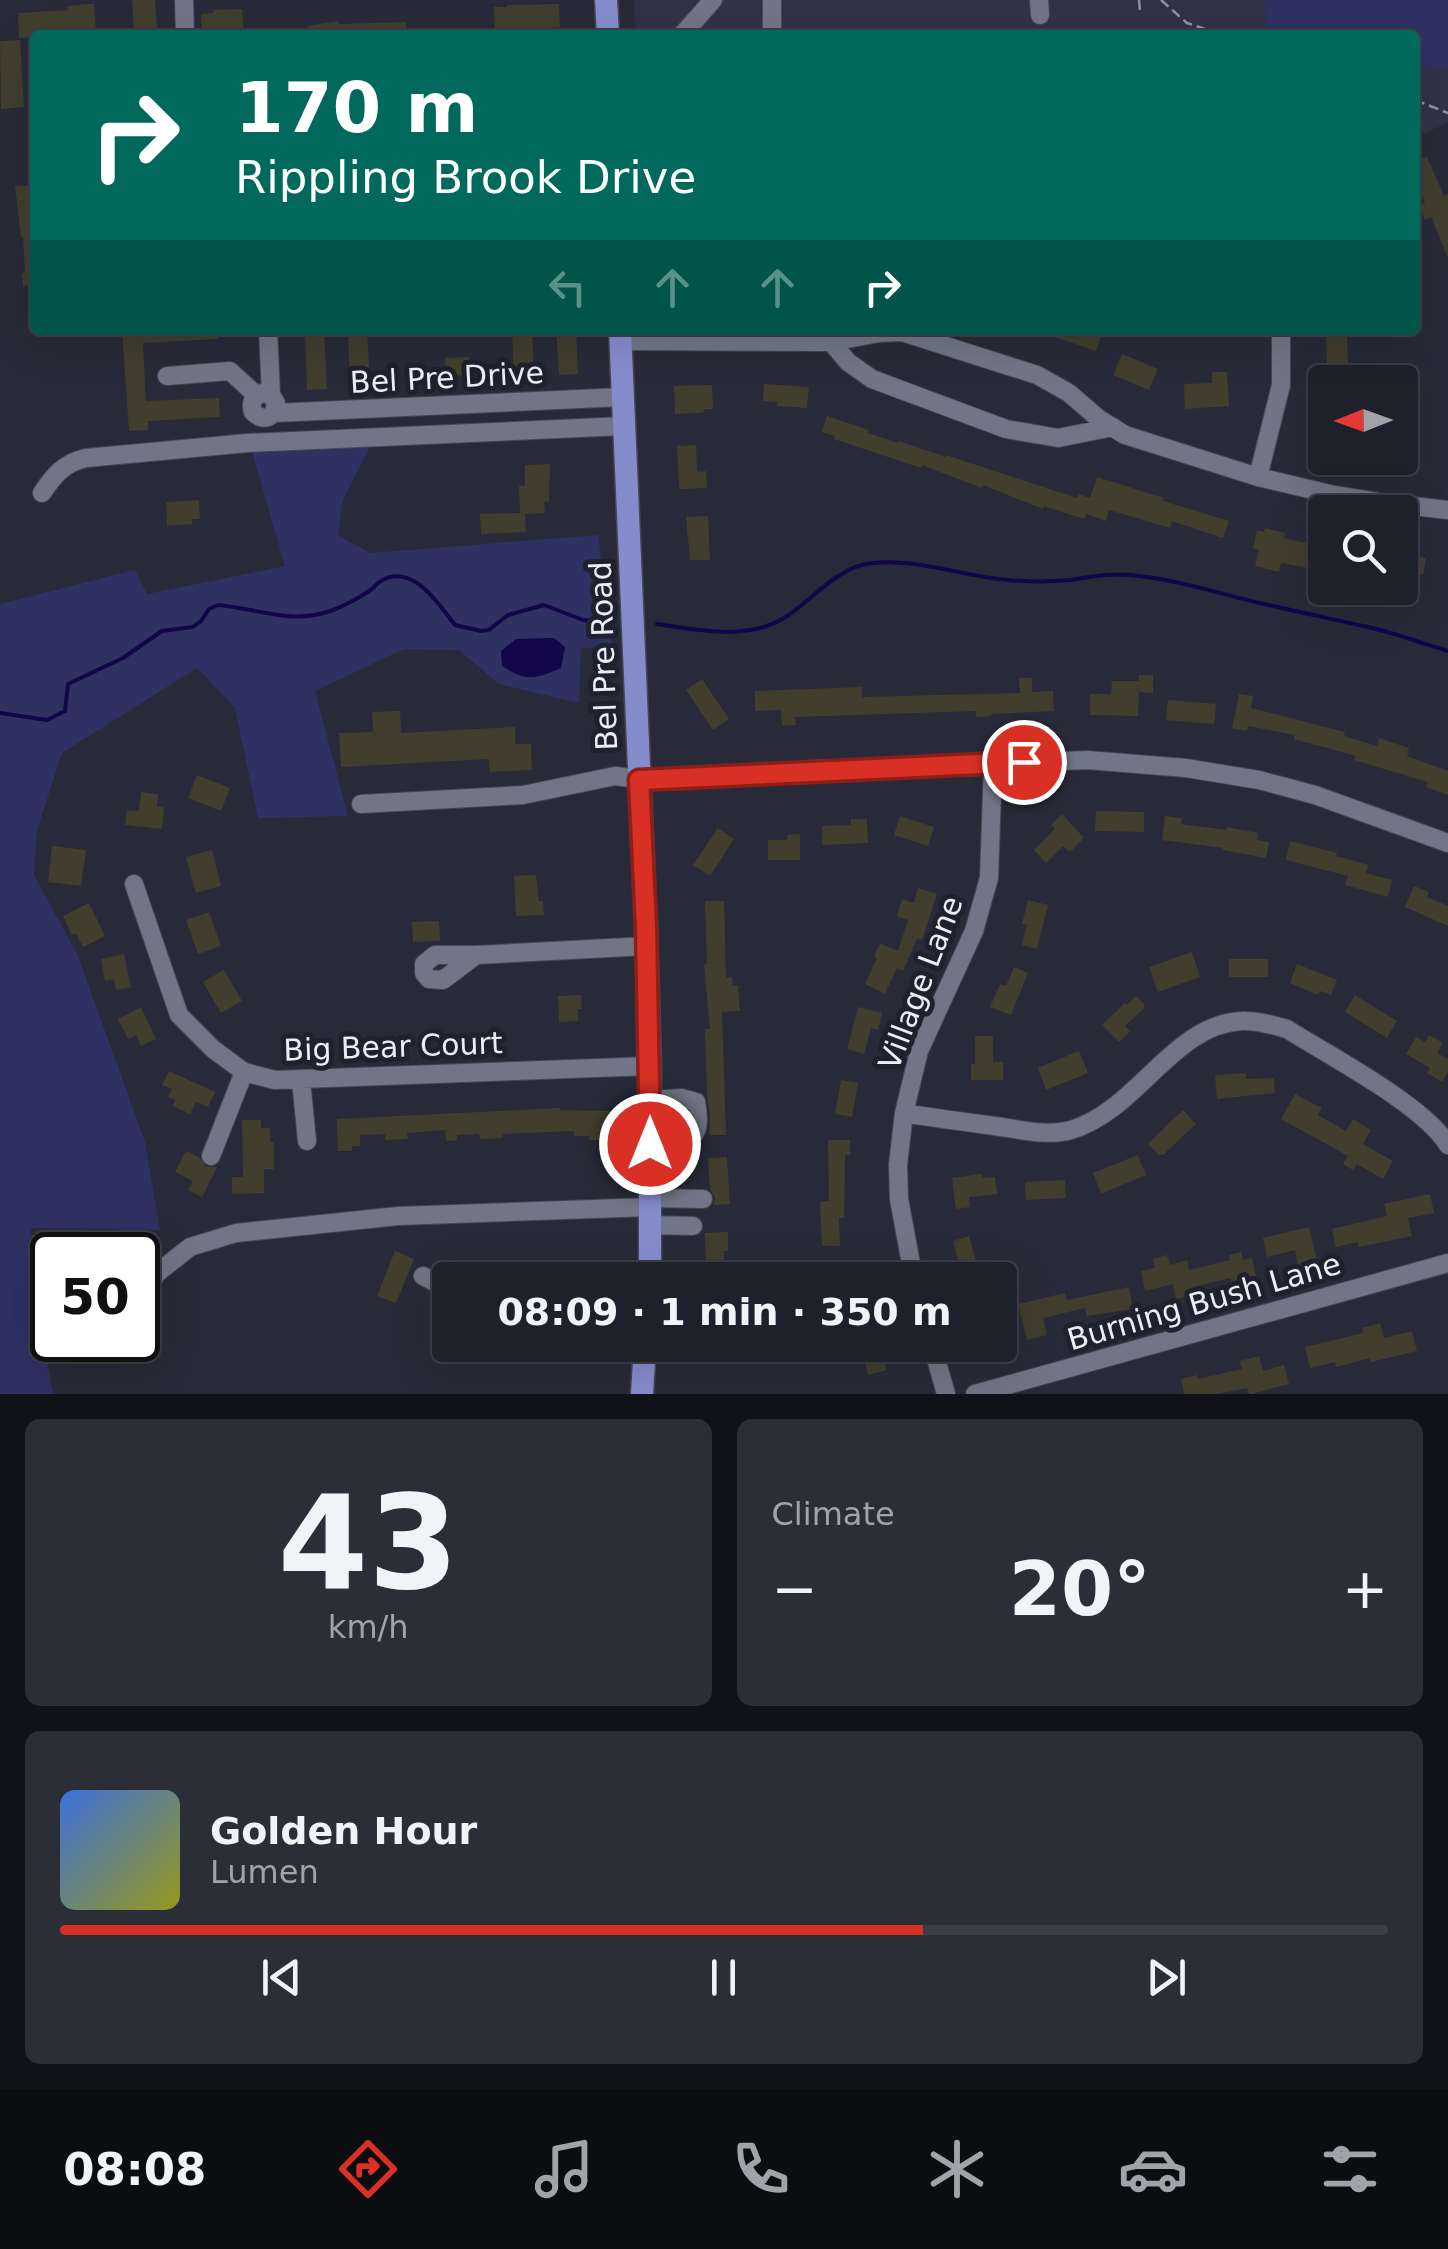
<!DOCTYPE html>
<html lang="en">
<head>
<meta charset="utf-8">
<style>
	:root { --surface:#1e202b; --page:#2b2d37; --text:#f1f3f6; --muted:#a1a3a9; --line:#3c3e47; --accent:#d93025 }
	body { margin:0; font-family:"DejaVu Sans",sans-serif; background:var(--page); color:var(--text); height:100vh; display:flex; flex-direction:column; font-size:38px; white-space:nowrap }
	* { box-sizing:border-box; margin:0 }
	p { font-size:32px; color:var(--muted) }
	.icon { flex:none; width:55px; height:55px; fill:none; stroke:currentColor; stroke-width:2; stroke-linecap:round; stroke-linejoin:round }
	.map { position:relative; height:1394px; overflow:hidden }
	.details { display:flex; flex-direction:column; gap:25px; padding:25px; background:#101218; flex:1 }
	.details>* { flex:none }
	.top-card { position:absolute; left:30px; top:30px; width:1390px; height:305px; border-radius:10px; box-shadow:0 10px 40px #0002,0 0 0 2px var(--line); background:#00695c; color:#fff; overflow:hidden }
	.needle { width:65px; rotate:269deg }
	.tools { position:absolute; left:1308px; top:365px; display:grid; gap:20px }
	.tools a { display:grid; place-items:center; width:110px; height:110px; border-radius:10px; background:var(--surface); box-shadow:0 10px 40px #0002,0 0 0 2px var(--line); font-size:50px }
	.speed { position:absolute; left:30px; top:1232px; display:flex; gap:20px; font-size:50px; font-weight:700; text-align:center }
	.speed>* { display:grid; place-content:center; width:130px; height:130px; border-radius:50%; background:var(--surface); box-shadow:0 10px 40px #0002,0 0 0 2px var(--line); line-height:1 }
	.speed .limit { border:5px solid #111; border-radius:15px; background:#fff; color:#111 }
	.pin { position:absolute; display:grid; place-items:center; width:85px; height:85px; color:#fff; margin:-42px; border:5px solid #fff; border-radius:50%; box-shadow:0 2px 10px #0007 }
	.me { position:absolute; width:110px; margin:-55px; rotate:0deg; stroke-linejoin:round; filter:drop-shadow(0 0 8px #0008) }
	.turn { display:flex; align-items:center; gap:35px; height:210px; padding:0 40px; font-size:45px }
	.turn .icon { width:130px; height:130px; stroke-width:2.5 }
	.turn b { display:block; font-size:70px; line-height:85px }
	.lanes { display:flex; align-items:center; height:95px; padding:0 40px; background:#0003; justify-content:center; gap:50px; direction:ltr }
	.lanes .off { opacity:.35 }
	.big { font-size:75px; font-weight:700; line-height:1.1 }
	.details .card { flex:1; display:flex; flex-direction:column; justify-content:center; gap:15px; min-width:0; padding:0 35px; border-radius:15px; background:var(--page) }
	.details .dial { align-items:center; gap:0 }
	.dial b { font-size:130px; line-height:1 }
	.song { display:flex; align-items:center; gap:30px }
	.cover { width:120px; height:120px; border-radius:15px; background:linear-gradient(135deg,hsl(220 70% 55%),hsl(60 70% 35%)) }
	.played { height:10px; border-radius:5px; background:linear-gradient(90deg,var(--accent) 65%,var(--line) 65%) }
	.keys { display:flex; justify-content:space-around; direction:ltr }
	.heat { display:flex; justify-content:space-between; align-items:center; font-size:55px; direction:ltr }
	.details .tiles { flex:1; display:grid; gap:25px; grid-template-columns:1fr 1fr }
	.card:last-child { grid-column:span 2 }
	.trip { position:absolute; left:432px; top:1262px; width:585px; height:100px; border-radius:10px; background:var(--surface); box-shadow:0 10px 40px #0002,0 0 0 2px var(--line); font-weight:700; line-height:100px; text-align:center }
	.menu { display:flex; height:160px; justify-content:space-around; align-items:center; background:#0c0d11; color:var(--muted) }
	.menu .icon { width:70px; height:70px }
	.menu .on { color:var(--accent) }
	.menu b { font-size:45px; color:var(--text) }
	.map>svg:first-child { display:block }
</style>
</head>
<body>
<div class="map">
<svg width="1448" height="1394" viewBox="0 0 1448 1394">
	<rect width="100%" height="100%" fill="#282a39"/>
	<!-- built -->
	<path fill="#303348" d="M634,0H1448V123L1415,137V35H636Z"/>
	<!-- green -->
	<path fill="#2e3162" d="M1264,0H1448V67L1415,70V35H1268Z
		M373,441L343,500L338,535L370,553L598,535L612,645L581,649L579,703L499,684L459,650L404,649L315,691L348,816L258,818L235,708L197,668L62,753L37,830L34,875L78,956L145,1142L160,1230L30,1228L39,1315L53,1394H0V604L135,570L147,594L285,566L251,448Z"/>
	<!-- water -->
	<path fill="#12054a" d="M554,638L565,647L561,668C535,679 527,682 502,666L501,651L516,639Z"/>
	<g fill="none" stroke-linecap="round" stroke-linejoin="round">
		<!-- stream -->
		<path stroke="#12054a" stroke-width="4" d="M657,624C697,630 747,641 784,618C813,600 837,566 873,563C919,558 964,577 1009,580C1029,582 1049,582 1070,580C1091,577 1109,573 1130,575C1177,579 1219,594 1264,604C1298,612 1333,619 1368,627C1395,633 1421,643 1448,651
			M0,713L47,720L65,711L68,684L123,658L162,631L193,627L201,621L209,609L218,605C255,608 289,624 327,612C338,609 359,598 369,591C374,588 377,583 381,581C413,562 439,605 455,625L481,631L489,630L508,615L544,605L583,620L612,622"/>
	</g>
	<!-- building -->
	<path fill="#413e2e" d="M132,0H155L157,29L134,30Z
		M86,4H94L96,32L19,38L18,13L68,10L67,6Z
		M559,4L560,27L495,32L494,7H507V5Z
		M242,9L244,34L202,35L201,14L213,13V10Z
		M338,21V24L406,22L407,35H308L307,26Z
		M20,40L24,107L1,109L0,41Z
		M1427,157L1444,196L1448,194V258L1431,217L1425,220L1419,206L1425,203L1415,180V162Z
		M35,185V285L23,286L22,273H25L23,237H21L15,186Z
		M122,330H218V339L143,343L146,401L219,398L220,417L148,421V430L129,431Z
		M305,330H324L327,389L307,390Z
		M348,330H367L370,386L350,387Z
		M512,330H532L534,376L514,377Z
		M556,330H576L578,374L559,375Z
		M1040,330H1103L1096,351L1040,332Z
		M1326,330H1347L1348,370H1327Z
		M1122,354L1158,369L1149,390L1113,375Z
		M469,357L470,375L446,376L445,358Z
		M1212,372H1227L1229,406L1185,409L1184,384L1212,383Z
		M764,384L809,387L807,408L777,406V402L763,401Z
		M712,385L713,409H704V412L698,413L675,414L674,386Z
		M827,416L869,430L868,433L898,443V441L946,457V455L1077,498L1078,494L1090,498L1097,477L1164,498L1163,501L1229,521L1223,538L1172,521L1170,528L1109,510L1106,521L1086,514L1084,519L1044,506L1043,509L983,485L982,488L922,465L921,468L834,439L835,436L822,432Z
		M1400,432L1413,434L1406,474L1400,473Z
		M696,445L697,472L706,471L707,488L679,489L677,446Z
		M550,464L549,501L544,502L545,513L525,514L526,532L481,534L480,514L520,513L519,486H525V465Z
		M199,500L200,519H192V524L167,526L166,502Z
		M708,516L710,560H690L686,517Z
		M1265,528L1285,533L1284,538L1315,545V541L1325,543V571L1281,563L1279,572L1255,566L1259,550L1253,548L1257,530L1264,532Z
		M1400,554L1426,558L1423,575L1400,572Z
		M1139,675H1153V693L1139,692L1138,716L1090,715V694H1111L1112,681H1139Z
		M1019,678H1032V692L1053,691L1054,711L991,714V716L976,717V711L795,717L796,725L782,726L781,710L755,711V691L862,687V697L1020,693Z
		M702,679L729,719L713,730L686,690Z
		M1239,694L1253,696L1251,708L1345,732L1344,736L1377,746L1379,738L1409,748L1407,756L1448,771V795L1426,787L1428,782L1354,760L1356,756L1294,739L1295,735L1248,726L1247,731L1232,728Z
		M1168,700L1216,704L1214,724L1166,720Z
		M400,711L401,733L515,727V744H531L532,770L490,772L489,759L341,767L339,733L373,732L372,712Z
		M197,775L230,788L221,811L188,798Z
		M141,792L158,794L157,806L164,807L162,829L125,825L127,810L139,811Z
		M1096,811L1144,812V832L1095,831Z
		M1062,814L1084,838L1070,852L1063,846L1046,863L1034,850L1055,829L1051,825Z
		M900,816L934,827L928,846L894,835Z
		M1165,816L1182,818L1181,824L1227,830V827L1258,833L1257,840L1269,842L1266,858L1223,850V848L1162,840Z
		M851,819H867L868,843L822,845V826L851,825Z
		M718,828L734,839L710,876L693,865Z
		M800,834V860H768V840H787L788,835Z
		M1290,841L1337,853L1336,856L1369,865L1366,873L1392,880L1388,897L1345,885L1348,876L1286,860Z
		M52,846L86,850L81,886L48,882Z
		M212,850L221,886L196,893L186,857Z
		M536,875L539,901H543L544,915L516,916L514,876Z
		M1414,886L1429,892L1427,897L1448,906V926L1405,907Z
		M918,888L937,894L922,940L917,939L903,971L897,968L885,994L865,984L877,958L874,956L880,943L898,951L908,920L897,916L902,899L914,903Z
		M1028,900L1048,905L1037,949L1022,945L1027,925L1022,924Z
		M705,901H724L726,978L732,977L733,986L738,985L740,1011L722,1012L726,1135H709L710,1115L707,1097L705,1029H710L704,965L707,964Z
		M89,903L105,936L83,947L76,933L72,935L63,916Z
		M209,912L221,946L198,954L186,920Z
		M439,921L440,941L413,942L412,922Z
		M1192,952L1200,977L1158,992L1149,967Z
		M124,954L131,987L116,990L114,979L105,981L101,959Z
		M1229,959H1268V977H1229Z
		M1297,964L1337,980L1331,995L1320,991L1318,995L1290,983Z
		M1014,967L1028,973L1011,1015L990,1007L1000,984L1006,986Z
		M224,970L242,1001L221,1013L203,982Z
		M581,995L582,1009H578V1021L559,1022L558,996Z
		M1355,995L1397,1021L1387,1038L1345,1012Z
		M1136,996L1144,1004V1008L1125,1026L1130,1031L1119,1042L1102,1025L1125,1003L1127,1005Z
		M141,1007L156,1039L141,1046L136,1035L128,1039L118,1019Z
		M858,1007L882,1013L878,1030L871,1028L864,1054L847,1049Z
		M1429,1035L1443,1043L1437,1053L1448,1059V1072L1442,1082L1427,1073L1430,1068L1406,1054L1416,1037L1425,1042Z
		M975,1036H993V1062H1003V1080H971V1064H975Z
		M1079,1051L1088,1073L1046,1090L1038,1068Z
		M169,1071L215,1092L208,1107L196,1102L190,1114L173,1106L175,1100L168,1097L172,1089L162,1085Z
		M1246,1073V1079L1274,1078L1275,1093L1217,1099L1215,1075Z
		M841,1080L858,1083L852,1117L835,1114Z
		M1295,1094L1322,1108L1318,1115L1346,1131L1353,1119L1371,1130L1363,1144L1393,1161L1383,1179L1357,1164L1353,1170L1343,1164L1348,1156L1281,1119Z
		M560,1108V1110L611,1111L610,1140H589L590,1136H574V1131L503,1134V1138L480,1139L479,1134L457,1135V1140L446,1141L445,1130L407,1133L408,1139L385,1140V1134L360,1135V1146H352V1151H338L337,1119Z
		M1183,1110L1196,1124L1163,1155H1159L1148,1144Z
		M242,1120H261V1128H270V1142H274V1169H264V1193L232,1194V1177H243Z
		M828,1140H850V1155H845L844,1218H839L840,1246H822L820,1202L829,1201Z
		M186,1151L199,1157L206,1167H217L202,1197L188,1190L193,1181L175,1172Z
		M1138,1155L1146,1175L1101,1194L1093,1173Z
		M727,1157L730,1204L714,1205L715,1198L710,1189L708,1158Z
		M982,1174L983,1178L995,1177L997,1194L969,1197L970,1207L956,1209L952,1178Z
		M1065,1180L1066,1198L1026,1200L1025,1182Z
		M1430,1194L1434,1213L1408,1218L1412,1236L1359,1247L1358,1242L1336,1247L1332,1229L1387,1216L1384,1204Z
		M1309,1227L1317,1261L1298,1266L1295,1250L1267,1257L1263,1238Z
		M728,1232V1251H724V1266L706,1267L705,1233Z
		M969,1236L980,1275L963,1280L953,1241Z
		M395,1251L414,1259L396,1303L377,1296Z
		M1241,1252L1243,1260L1252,1258L1256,1276L1231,1282L1230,1278L1193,1287L1195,1295L1176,1299L1173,1284L1145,1291L1141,1271L1155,1268L1153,1259L1167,1255L1170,1265L1187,1260L1189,1270L1230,1260L1229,1255Z
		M1129,1287L1133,1309L1087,1316L1085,1308L1043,1318L1047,1335L1027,1340L1018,1304L1065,1293L1067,1300Z
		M1380,1323L1384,1338L1412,1331L1417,1351L1371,1362L1370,1358L1336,1367L1335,1362L1310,1368L1305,1347L1363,1333L1362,1328Z
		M860,1345H880L887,1370L868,1375Z
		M1259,1356L1263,1371L1284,1365L1289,1384L1251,1394H1249L1247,1388L1217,1394H1184L1181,1379L1197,1375L1198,1379L1242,1369L1240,1361Z"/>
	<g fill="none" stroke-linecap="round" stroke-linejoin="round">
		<defs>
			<path id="minor" d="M184,0L185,35
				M1039,0L1040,15
				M682,35L713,0
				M772,35V0
				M268,330L271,395
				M621,341L831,342L879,333L902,332L1037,375L1069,393L1099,419L1125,435L1258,477L1334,495L1378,502L1448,510
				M831,342L848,362L872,379L1006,429L1058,438L1113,427
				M167,376L230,371L256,395
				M274,413L276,403L271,395L262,393C253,396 250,403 253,412C260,419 267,420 274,413L623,397
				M1258,477L1281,385V330
				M42,493C54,475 64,463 86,458L247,443L624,426
				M361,804L523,795L615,776L639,779L1087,760L1186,768L1259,780L1315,795L1448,843
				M134,884L179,1015L213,1049L244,1072L275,1080L650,1066
				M476,955H435L424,964V973L429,979L443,980L476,955L647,946
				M301,1080L307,1141
				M650,1100L681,1098L696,1102C704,1144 686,1144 650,1144
				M904,1113C934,1118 965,1122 995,1126C1018,1129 1047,1137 1071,1130C1138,1110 1173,1024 1242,1021C1257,1020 1272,1025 1287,1029C1328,1055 1424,1105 1448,1145
				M211,1156L244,1072
				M650,1198L703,1199
				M651,1225L693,1226
				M423,1276L450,1290
				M914,1280L899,1199L898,1165L904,1113L919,1051L974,931L989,878L993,764
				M138,1308L156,1274L190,1247L236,1233L398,1216L650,1207
				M932,1345L946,1394
				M975,1394L1448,1263"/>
			<path id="major" d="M606,0L608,35
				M620,330L646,927L650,1066V1280
				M642,1394L645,1345"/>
		</defs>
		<!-- minor casing -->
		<use href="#minor" stroke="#464754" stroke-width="20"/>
		<!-- major casing -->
		<use href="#major" stroke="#464754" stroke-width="25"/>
		<!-- path -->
		<path stroke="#9293a0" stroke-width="2.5" stroke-dasharray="10 5" stroke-linecap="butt" d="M1139,0L1140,11
			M1161,0L1187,23L1223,35
			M1415,100L1448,113"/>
		<!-- minor -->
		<use href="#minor" stroke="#727587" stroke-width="18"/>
		<!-- major -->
		<use href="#major" stroke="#858ccc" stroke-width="22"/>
	</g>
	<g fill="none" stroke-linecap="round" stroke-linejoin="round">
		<defs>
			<path id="route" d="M650,1144L646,926L639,780L1024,762"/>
		</defs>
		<!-- route casing -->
		<use href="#route" stroke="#8d1f18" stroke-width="25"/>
		<!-- route -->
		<use href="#route" stroke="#d93025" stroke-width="18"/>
	</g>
	<g text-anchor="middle" stroke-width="10" stroke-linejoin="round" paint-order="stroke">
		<!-- street labels -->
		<g font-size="30" fill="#ecedf7" stroke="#1f212f">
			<text transform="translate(447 378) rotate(-3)" y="10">Bel Pre Drive</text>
			<text transform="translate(604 656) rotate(-92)" y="10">Bel Pre Road</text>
			<text transform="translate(921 983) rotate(-69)" y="10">Village Lane</text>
			<text transform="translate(393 1047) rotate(-2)" y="10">Big Bear Court</text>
			<text transform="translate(1204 1302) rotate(-16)" y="10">Burning Bush Lane</text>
		</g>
	</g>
</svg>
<div class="tools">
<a><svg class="needle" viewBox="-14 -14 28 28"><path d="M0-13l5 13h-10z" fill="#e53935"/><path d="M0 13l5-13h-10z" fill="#a1a3a9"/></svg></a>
<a><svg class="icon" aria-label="search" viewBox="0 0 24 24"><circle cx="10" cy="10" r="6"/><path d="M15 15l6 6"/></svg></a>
</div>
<div class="speed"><div class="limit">50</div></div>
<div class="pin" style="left:1024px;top:762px;background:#d93025"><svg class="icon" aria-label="arrive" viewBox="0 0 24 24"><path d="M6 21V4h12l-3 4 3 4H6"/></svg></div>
<svg class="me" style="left:650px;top:1144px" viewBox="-20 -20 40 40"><circle r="17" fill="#d93025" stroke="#fff" stroke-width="3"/><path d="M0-11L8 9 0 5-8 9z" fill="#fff"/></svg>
<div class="trip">08:09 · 1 min · 350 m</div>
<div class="top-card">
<div class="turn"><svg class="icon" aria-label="right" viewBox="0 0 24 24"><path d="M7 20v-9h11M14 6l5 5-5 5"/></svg><div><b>170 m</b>Rippling Brook Drive</div></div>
<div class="lanes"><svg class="icon off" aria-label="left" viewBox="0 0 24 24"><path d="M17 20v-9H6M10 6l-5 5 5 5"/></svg><svg class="icon off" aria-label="ahead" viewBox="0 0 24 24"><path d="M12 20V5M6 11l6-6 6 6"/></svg><svg class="icon off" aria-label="ahead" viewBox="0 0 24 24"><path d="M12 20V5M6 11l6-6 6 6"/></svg><svg class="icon" aria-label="right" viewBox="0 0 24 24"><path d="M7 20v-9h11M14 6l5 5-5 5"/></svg></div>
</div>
</div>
<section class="details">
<div class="tiles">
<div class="card dial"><b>43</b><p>km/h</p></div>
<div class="card"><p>Climate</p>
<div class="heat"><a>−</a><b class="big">20°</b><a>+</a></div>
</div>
<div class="card">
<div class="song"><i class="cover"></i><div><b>Golden Hour</b><p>Lumen</p></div></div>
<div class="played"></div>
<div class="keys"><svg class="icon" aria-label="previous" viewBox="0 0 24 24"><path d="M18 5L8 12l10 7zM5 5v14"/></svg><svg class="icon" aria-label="pause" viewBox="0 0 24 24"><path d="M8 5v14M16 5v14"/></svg><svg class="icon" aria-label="next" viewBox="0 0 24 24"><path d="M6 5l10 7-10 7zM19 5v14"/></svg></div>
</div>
</div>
</section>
<nav class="menu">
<b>08:08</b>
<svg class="icon on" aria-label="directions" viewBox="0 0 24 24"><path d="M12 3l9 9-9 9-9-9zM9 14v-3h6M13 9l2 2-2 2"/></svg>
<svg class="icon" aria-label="music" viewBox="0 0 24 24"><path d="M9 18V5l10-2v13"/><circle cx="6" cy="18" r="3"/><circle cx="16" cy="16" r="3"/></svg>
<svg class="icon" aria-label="phone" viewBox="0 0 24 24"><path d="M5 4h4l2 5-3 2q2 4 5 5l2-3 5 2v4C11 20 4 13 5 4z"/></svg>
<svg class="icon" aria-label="climate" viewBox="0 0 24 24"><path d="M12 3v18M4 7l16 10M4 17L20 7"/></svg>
<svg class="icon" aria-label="car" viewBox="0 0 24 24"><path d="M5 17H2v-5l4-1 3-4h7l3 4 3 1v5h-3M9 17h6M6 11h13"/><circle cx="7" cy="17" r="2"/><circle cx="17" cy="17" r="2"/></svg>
<svg class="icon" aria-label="filters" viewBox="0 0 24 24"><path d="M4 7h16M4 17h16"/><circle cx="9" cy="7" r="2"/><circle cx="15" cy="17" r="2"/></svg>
</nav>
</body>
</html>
